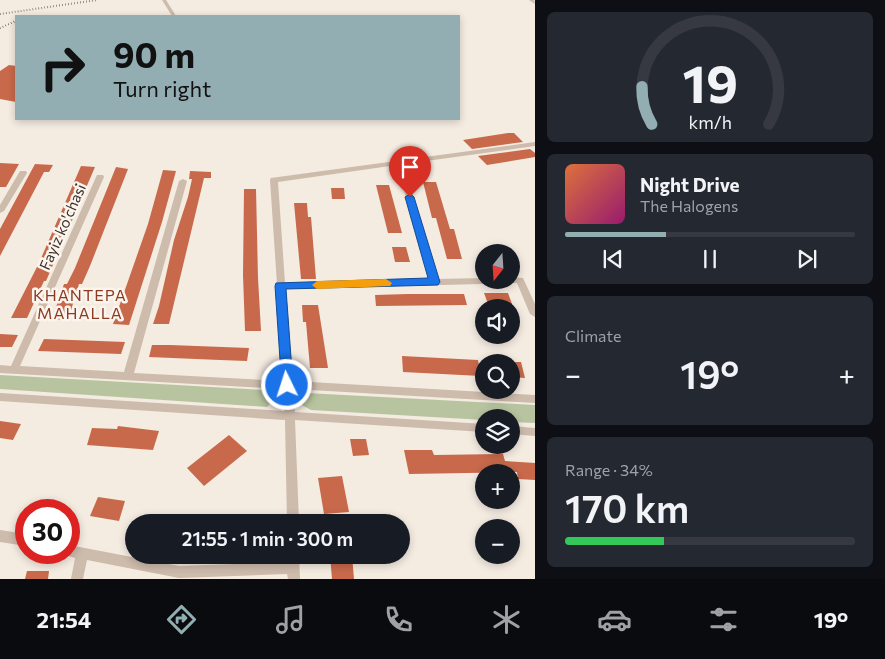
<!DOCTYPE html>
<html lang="en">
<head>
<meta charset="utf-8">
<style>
	:root { --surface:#171b24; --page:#242831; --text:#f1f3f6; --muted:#9ea1a6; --line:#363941; --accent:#92aeb2 }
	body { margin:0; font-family:Commissioner,sans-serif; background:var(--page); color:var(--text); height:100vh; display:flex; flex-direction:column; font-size:19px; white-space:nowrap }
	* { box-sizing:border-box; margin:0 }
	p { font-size:16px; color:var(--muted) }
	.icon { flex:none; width:28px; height:28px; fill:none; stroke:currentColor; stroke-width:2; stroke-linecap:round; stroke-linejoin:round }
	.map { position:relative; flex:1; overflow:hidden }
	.panel { display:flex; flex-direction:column; gap:12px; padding:12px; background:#0d0f14; width:350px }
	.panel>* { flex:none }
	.top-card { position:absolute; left:15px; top:15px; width:445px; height:105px; border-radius:0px; box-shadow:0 2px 8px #0003; background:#92aeb2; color:#111; overflow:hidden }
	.needle { width:32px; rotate:197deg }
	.tools { position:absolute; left:475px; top:244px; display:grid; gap:10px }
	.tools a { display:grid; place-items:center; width:45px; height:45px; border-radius:50%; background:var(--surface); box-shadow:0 2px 8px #0003; font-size:25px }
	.speed { position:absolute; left:15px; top:499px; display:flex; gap:10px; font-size:25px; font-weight:700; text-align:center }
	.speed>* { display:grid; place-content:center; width:65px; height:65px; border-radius:50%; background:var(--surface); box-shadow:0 2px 8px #0003; line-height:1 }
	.speed .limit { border:8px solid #d22; background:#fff; color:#111 }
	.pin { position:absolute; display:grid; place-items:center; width:42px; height:42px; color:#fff; margin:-51px -21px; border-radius:50% 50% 50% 0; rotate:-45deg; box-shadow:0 0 5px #0007 }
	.pin .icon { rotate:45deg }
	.me { position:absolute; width:55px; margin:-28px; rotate:356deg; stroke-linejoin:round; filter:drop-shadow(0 0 4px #0008) }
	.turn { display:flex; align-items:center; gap:18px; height:105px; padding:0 15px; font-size:22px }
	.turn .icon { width:65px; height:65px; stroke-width:2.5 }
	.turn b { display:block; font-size:35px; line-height:42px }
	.big { font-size:38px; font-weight:600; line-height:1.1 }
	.panel .card { flex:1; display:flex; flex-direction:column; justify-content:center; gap:8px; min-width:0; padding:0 18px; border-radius:8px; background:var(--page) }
	.panel .dial { align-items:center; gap:0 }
	.dial svg { height:130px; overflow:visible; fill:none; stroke:var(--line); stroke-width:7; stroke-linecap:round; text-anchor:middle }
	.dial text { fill:var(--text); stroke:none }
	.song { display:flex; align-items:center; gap:15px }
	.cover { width:60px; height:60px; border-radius:8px; background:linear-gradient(135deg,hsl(20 70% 55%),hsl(320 70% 35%)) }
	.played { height:5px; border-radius:2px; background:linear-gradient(90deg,var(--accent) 35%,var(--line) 35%) }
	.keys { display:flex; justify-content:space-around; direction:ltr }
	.heat { display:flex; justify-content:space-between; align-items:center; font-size:28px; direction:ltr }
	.charge { height:8px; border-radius:4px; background:linear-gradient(90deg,#34c759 34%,var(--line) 0) }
	.trip { position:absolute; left:125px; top:514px; width:285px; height:50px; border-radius:25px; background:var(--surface); box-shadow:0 2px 8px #0003; font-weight:600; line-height:50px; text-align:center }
	.tab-bar { display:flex; height:80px; justify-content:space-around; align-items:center; background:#090b0e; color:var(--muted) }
	.tab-bar .icon { width:35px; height:35px }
	.tab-bar .current { color:var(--accent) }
	.tab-bar b { font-size:22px; color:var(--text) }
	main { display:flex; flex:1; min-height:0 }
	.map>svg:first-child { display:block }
</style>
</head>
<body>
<main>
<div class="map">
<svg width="535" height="579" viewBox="0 0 535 579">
	<rect width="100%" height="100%" fill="#f4ebe1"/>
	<!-- green -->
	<path fill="#b8c4a0" d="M0,375L263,390L272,391L271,403L267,407L0,389Z
		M306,393L535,405V423L511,422V418H484V420L311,410L298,403L299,397Z"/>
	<!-- building -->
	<path fill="#c8694b" d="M9,65L16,66V102L0,99V71Z
		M508,133H514L523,142L472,149L463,140Z
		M530,149L535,153V157L487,165L478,156Z
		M0,163L19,164L6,187H0Z
		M35,164L53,165L49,172H44L0,256V229Z
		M81,166L95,167L46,281H44L27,318H11L39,263Z
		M116,167L128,169L90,266L82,284H79L68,320L52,319L64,284H67L75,268Z
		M163,170L176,171L162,222L129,325L113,324L148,224Z
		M190,171L211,172V178H204L169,324H153L159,306L174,240L188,197L192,179H189Z
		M423,182H436L450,229H454L462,259H447L436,218H432Z
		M376,185H389L402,233H388Z
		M331,188H344L345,199H332Z
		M244,189H256L258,278L261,331H245L243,275Z
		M294,203H307L308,217H311L316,279H301Z
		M392,247H406L410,262H395Z
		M484,293H508L512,304H488Z
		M408,294H464L467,305L376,306L375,295Z
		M302,305H318L328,368H310L306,322H303Z
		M0,334L18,335L12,347H0Z
		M44,339L99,341L125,342L121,354L38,351Z
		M152,345H170L249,348L247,361L220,360L149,357Z
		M402,356L478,360L481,376L403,372Z
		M511,362H521L525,378L511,377Z
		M0,421L21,424L13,440L0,438Z
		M118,426L159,431L153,450L87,445L92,428L117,429Z
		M229,435L247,451L204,486L187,468Z
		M350,439H366L369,455L353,456Z
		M404,450H432L434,455L503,454L505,461L535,463V480L518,479L517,472L409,474Z
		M342,476L349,512L324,514L318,478Z
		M98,497L125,501L119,521L90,516Z
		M330,555H352L354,579H332Z
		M27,571H49L48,579H25Z"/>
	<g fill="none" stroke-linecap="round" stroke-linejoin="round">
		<!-- street -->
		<path fill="#cdbbac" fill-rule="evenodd" d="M162,0H166L176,16H172Z
			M529,0H534L535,4Z
			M535,142V146L404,164L437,279L484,278V280H511V277L523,278L535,304V317L530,314L517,283L286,289L293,381L535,395V403L293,389L295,412L484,424V432L295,420L299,522H287L285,420L0,401V393L284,411L283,389L0,373V365L11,366L97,175H103L104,177L20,366L124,372L179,181L183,179L187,181L134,373L283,381L277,288L276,286L277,284L270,180L271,178ZM397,165L429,279L285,283L278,182Z
			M20,171H26L27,173L4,211L0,213V205Z
			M511,426L535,428V436L511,434Z
			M0,530L26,534V546L0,542Z
			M69,545L179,566L287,562V555H299L300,579H288L287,574L179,578L87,560L83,579H71L75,558L65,555L63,552H69Z"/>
		<!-- rail -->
		<path stroke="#3b302b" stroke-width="2" stroke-dasharray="0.5 2.5" stroke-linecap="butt" d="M0,14L97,0
			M0,28L16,21"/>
	</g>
	<!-- route -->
	<path fill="#1a73e8" stroke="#114b97" d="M410,194L414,197L440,282L438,285L286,289L293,385L291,389H282L275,286L276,283L428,278L405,197Z"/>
	<!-- slow -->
	<path fill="#f59e0b" d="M386,279L392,283L390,286L317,289L312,285L317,281Z"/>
	<g text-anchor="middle" stroke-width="5" stroke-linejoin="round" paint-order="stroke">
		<!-- street labels -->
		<g font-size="15" fill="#3b302b" stroke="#fbf5ee">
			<text transform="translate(63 227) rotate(-66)" y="5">Fayiz ko'chasi</text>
		</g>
		<!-- neighbourhood labels -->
		<g font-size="16" letter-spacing="1" fill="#8c3b22" stroke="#fbf5ee">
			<text x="80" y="301">KHANTEPA<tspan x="80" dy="18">MAHALLA</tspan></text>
		</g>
	</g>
</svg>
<div class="tools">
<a><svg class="needle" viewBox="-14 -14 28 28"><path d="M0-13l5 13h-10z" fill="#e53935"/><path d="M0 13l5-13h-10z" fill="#9ea1a6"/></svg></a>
<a><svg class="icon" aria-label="sound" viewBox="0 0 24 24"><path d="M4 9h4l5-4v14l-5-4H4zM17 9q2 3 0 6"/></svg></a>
<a><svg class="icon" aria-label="search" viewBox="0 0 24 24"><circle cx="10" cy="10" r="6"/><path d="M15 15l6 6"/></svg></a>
<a><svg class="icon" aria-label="layers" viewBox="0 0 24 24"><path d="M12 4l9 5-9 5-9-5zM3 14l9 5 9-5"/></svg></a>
<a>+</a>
<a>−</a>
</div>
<div class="speed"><div class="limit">30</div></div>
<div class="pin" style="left:410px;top:197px;background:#d93025"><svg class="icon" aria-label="arrive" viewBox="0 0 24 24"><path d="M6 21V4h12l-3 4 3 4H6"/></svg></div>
<svg class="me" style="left:287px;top:385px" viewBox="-20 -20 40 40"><circle r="17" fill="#1a73e8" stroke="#fff" stroke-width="3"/><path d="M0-11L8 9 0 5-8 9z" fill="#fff"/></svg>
<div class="trip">21:55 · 1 min · 300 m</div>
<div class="top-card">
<div class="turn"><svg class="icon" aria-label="right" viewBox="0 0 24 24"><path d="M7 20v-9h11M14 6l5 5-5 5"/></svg><div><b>90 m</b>Turn right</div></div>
</div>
</div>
<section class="panel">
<div class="card dial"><svg viewBox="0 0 100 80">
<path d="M14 69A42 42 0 1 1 86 69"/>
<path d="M14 69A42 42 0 0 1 8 46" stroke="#92aeb2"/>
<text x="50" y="56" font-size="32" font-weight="700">19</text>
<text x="50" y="72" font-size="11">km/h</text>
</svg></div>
<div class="card">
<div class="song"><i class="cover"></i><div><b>Night Drive</b><p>The Halogens</p></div></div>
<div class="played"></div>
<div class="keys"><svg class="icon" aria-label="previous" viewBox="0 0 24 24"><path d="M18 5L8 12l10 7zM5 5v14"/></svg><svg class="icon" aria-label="pause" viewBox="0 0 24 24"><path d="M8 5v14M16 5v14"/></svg><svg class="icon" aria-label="next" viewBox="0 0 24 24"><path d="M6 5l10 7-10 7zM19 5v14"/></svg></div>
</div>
<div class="card"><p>Climate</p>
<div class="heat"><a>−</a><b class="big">19°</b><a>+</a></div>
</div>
<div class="card"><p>Range · 34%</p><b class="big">170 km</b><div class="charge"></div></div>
</section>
</main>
<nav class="tab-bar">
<b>21:54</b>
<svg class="icon current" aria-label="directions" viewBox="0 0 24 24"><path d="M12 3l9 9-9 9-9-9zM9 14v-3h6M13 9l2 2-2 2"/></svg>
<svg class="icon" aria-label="music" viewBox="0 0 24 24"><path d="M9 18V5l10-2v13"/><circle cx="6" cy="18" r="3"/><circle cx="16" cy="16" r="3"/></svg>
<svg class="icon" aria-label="phone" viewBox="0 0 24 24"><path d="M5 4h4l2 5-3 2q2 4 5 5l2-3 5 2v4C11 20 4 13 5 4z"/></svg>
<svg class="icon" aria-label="climate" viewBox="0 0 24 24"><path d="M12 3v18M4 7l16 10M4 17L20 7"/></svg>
<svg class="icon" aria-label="car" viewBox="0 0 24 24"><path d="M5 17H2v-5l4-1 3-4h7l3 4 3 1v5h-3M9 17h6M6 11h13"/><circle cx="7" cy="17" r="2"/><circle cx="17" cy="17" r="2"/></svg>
<svg class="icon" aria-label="filters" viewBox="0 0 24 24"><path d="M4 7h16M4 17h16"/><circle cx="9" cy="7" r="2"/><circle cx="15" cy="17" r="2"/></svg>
<b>19°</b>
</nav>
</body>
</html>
